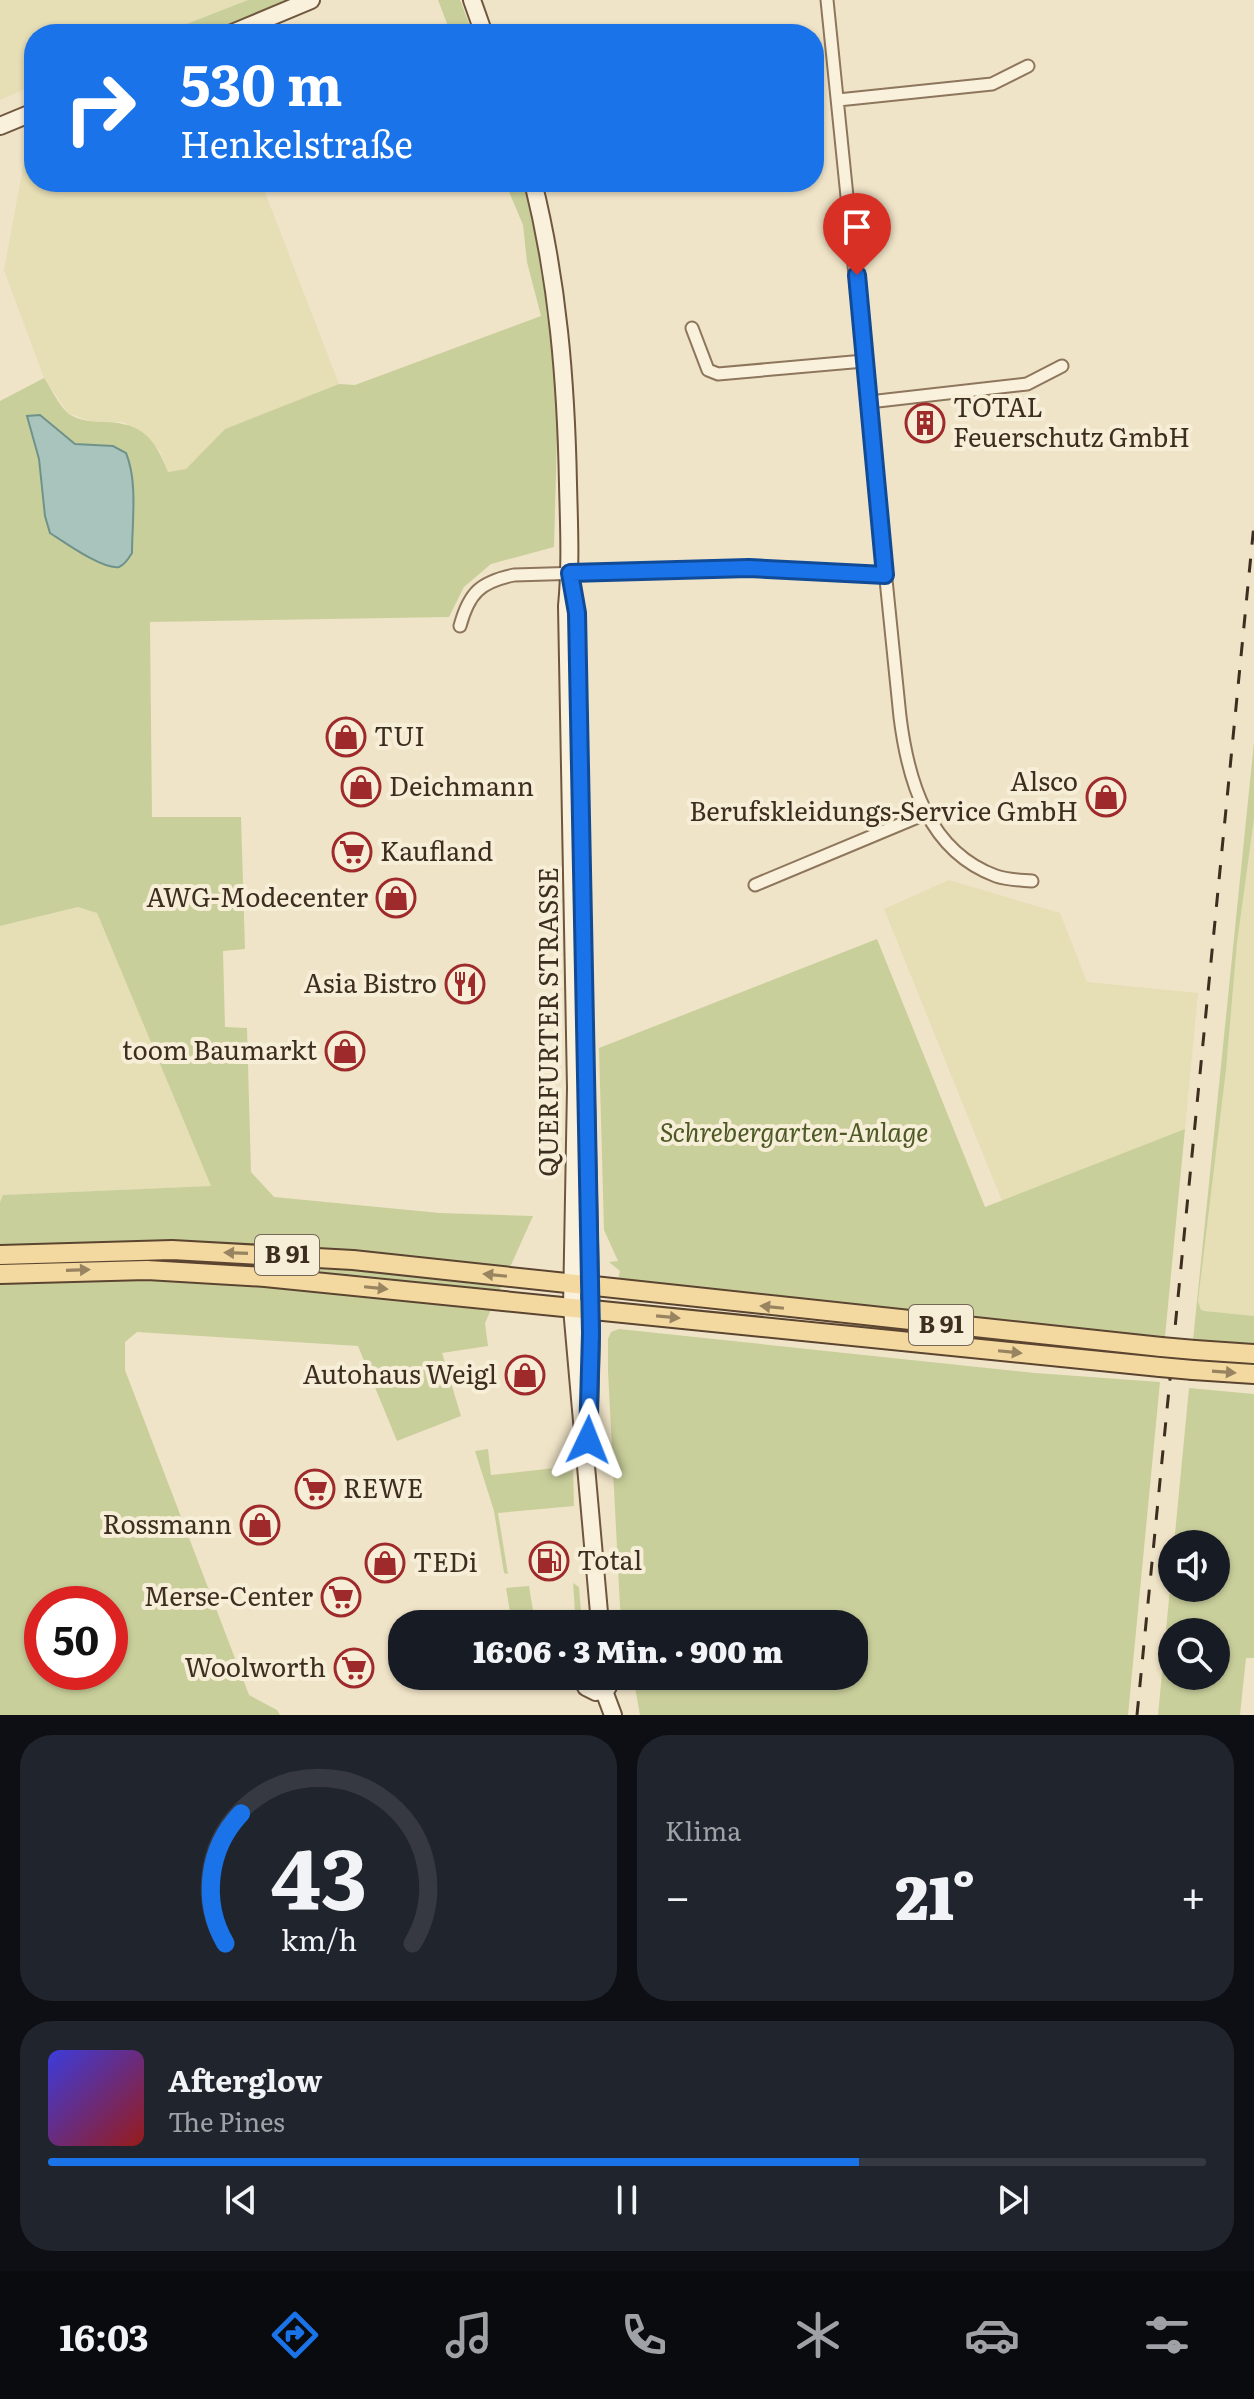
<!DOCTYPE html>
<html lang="de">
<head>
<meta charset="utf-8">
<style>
	:root { --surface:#171b24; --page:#20242c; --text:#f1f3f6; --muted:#9ea1a6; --line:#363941; --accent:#1a73e8 }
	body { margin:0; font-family:Literata,serif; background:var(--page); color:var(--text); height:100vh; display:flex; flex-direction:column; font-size:30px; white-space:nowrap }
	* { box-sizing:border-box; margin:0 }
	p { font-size:26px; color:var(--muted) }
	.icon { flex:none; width:44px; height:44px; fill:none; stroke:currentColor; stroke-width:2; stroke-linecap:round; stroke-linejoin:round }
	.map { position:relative; height:1715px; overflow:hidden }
	.side { display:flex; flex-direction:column; gap:20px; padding:20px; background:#0d0f14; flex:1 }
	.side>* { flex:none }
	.top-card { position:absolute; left:24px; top:24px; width:800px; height:168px; border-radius:32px; box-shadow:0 2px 6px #0004; background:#1a73e8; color:#fff; overflow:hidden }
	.buttons { position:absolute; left:1158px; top:1530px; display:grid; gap:16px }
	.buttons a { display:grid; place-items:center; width:72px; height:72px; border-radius:50%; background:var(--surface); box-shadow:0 2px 6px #0004; font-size:40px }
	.speed { position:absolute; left:24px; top:1586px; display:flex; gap:16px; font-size:40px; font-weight:700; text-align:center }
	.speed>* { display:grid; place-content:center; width:104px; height:104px; border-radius:50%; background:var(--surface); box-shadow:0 2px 6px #0004; line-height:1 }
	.speed .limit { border:12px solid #d22; background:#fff; color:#111 }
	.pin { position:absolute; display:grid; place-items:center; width:68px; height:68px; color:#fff; margin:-82px -34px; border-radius:50% 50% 50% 0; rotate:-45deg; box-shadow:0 0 8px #0007 }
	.pin .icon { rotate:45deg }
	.me { position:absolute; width:88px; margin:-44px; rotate:2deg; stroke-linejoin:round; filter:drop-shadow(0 0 6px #0008) }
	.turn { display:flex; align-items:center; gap:28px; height:168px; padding:0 24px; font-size:36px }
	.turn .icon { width:104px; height:104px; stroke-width:2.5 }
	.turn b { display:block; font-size:56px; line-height:68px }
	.big { font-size:60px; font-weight:800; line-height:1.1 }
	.side .widget { flex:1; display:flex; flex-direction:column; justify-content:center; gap:12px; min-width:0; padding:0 28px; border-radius:32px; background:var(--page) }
	.side .dial { align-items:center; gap:0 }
	.dial svg { height:208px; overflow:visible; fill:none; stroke:var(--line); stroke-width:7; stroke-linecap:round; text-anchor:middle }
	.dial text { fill:var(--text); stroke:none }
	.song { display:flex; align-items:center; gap:24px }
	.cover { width:96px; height:96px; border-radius:12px; background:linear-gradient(135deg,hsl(240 70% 55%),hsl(0 70% 35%)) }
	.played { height:8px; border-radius:4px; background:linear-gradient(90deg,var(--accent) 70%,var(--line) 70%) }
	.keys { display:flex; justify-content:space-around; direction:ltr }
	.heat { display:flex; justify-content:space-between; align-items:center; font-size:44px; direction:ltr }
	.side .tiles { flex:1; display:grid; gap:20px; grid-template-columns:1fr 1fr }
	.widget:last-child { grid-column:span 2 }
	.trip { position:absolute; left:388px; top:1610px; width:480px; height:80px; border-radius:32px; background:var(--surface); box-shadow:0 2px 6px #0004; font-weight:800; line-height:80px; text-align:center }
	.tab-bar { display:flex; height:128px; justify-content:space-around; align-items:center; background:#090b0e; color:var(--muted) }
	.tab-bar .icon { width:56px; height:56px }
	.tab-bar .selected { color:var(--accent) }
	.tab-bar b { font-size:36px; color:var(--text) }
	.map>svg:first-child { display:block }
</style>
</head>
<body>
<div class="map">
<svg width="1254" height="1715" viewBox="0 0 1254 1715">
	<rect width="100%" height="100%" fill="#f0e4c8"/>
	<!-- farmland -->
	<path fill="#e6deb5" d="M0,0H248L161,34H34V85L0,100Z
		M34,133V182H261L339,384L225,429L186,469L168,472L160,451L124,422H92L68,413L44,378L4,270L29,135Z
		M1254,819V1316L1205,1311L1201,1310L1198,1301L1226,1070L1237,943Z
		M949,880L1060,913L1087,982L1198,993L1185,1129L1002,1201L884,909Z
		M78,907L97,913L211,1186L3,1195L0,1202V926Z"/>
	<!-- green -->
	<path fill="#c9cf9b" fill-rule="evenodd" d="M248,0H286L207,34H161Z
		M438,0H460L473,34H451Z
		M505,182H526L549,287L558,399L554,547L491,564L464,587L449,617L150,622L152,817H241L245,949L223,951L225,1027L247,1028L251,1172L274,1197L440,1213L533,1216L485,1323L488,1346L442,1353L461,1416L397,1441L358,1346L137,1332L125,1342V1370L249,1695L277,1710L280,1715H0V1202L3,1195L211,1186L97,913L78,907L0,926V401L44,378C51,388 59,406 69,414C79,421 94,422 105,422C143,423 155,439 168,472L186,469L225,429L339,384L355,385L541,316L527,262L523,225ZM42,1604H110V1672H42Z
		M1254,742V819L1237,943L1226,1070L1198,1301L1201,1310L1205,1311L1254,1316V1347L1193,1340Z
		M877,939L985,1207L1185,1129L1165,1337L900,1314L770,1294L618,1280L620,1271L609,1262L618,1261L604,1230L599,1048Z
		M782,1320L888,1327L1151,1357L1150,1363Z
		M619,1329L1035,1373L1160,1382L1128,1715H640L633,1676H854V1624H623L620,1607L608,1371V1339L611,1332Z
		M1189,1388L1254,1394V1658H1246L1240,1715H1158L1172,1567V1588H1216V1544H1174ZM1216,1632V1676H1172V1632Z
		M488,1449L491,1475L573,1466L574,1506L498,1513L508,1574L504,1573L494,1511L475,1451Z
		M573,1583L579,1587L582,1624H512L506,1588L529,1586L534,1616L575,1612Z"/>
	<!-- water -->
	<path fill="#a9c4bc" stroke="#6f938a" stroke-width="2" d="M40,415L75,444L113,446L126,453C138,482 132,522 132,553C129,558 125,565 119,567C103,570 64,542 50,533L45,516L39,459L27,416Z"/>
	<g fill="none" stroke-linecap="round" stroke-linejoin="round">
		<defs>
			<path id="street" d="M827,0L900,717C908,781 928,851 996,876C1007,880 1021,880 1032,881
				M838,100L992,84L1028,66
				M692,328L708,370L718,374L864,361
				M869,402L1027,384L1062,366
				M460,626C469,593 480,582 514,575L749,568L885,575
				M755,885L925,814"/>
			<path id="secondary" d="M472,0L484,34
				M230,34L311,0
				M0,126L34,112
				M533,182C558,282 566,382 568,484C569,525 571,565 567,606L576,1088L572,1308L600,1624
				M586,1102L591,1333L589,1419
				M582,1676L586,1687L596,1692L606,1690L614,1676
				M604,1691L613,1715"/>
			<path id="primary" d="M0,1255L172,1250L353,1260L1161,1347
				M0,1274L147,1270L265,1277L1160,1367
				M1195,1350L1254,1354
				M1193,1370L1254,1374"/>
		</defs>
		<!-- street casing -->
		<use href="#street" stroke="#8d765c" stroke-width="15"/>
		<!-- secondary casing -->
		<use href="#secondary" stroke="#6f573f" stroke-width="20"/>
		<!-- primary casing -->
		<use href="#primary" stroke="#5b4430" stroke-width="22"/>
		<!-- street -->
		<use href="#street" stroke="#faf1dc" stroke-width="11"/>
		<!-- secondary -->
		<use href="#secondary" stroke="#faf1dc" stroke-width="16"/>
		<!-- primary -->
		<use href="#primary" stroke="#f3d9a0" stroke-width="18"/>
		<!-- rail -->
		<path stroke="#3d2e20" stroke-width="3" stroke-dasharray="14 14" stroke-linecap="butt" d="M1137,1715L1254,524"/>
		<defs>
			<path id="primary-bridge" d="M1161,1347L1195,1350
				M1160,1367L1193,1370"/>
		</defs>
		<!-- primary-bridge casing -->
		<use href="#primary-bridge" stroke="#5b4430" stroke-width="22" stroke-linecap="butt"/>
		<!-- primary-bridge -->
		<use href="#primary-bridge" stroke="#f3d9a0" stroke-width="18"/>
	</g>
	<!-- one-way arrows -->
	<defs><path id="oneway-solid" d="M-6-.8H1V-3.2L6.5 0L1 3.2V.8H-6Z" transform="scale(2)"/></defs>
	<g fill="#988460">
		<use href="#oneway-solid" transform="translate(236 1253) rotate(-178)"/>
		<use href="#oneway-solid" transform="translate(78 1270) rotate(-2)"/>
		<use href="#oneway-solid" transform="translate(495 1275) rotate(-174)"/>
		<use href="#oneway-solid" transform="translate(376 1288) rotate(6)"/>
		<use href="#oneway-solid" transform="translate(772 1307) rotate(-174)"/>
		<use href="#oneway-solid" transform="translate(668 1317) rotate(5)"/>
		<use href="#oneway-solid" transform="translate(1010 1352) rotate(6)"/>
		<use href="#oneway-solid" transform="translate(1224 1372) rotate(4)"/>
	</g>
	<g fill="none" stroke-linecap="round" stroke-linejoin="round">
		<defs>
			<path id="route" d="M588,1440L591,1333L577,613L570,573L749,568L885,575L857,275"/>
		</defs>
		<!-- route casing -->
		<use href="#route" stroke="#114b97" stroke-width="20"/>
		<!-- route -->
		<use href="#route" stroke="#1a73e8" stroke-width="14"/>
	</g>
	<!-- icons -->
	<defs>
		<symbol id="building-ring" viewBox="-11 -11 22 22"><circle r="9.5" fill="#f7eed8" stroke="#9e2a2b" stroke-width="1.5"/><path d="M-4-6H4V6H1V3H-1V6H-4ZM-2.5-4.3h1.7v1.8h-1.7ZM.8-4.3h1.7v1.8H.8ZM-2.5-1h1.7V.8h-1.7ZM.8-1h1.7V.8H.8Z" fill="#9e2a2b"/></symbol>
		<symbol id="shop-ring" viewBox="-11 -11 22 22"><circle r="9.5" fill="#f7eed8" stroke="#9e2a2b" stroke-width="1.5"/><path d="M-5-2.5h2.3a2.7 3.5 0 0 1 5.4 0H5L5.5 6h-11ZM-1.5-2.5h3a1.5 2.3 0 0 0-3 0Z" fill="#9e2a2b"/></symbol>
		<symbol id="supermarket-ring" viewBox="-11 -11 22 22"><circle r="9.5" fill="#f7eed8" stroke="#9e2a2b" stroke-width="1.5"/><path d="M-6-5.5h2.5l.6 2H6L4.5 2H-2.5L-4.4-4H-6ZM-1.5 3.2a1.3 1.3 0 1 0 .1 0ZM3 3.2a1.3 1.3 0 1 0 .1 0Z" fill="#9e2a2b"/></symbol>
		<symbol id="restaurant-ring" viewBox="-11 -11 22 22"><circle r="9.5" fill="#f7eed8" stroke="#9e2a2b" stroke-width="1.5"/><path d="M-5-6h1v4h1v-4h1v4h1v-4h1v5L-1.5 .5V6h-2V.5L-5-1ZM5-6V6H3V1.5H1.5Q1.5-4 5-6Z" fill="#9e2a2b"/></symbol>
		<symbol id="fuel-ring" viewBox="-11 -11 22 22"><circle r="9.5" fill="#f7eed8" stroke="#9e2a2b" stroke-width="1.5"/><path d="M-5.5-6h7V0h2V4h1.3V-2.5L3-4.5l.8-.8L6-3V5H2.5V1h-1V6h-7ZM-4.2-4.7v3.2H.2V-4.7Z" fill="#9e2a2b"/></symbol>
	</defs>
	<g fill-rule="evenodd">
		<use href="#building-ring" x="903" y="401" width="44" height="44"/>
		<use href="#shop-ring" x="324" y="715" width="44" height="44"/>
		<use href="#shop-ring" x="339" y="765" width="44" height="44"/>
		<use href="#shop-ring" x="1084" y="775" width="44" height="44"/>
		<use href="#supermarket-ring" x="330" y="830" width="44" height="44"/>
		<use href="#shop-ring" x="374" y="876" width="44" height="44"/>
		<use href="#restaurant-ring" x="443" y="962" width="44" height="44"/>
		<use href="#shop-ring" x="323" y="1029" width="44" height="44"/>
		<use href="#shop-ring" x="503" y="1353" width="44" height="44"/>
		<use href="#supermarket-ring" x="293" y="1467" width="44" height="44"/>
		<use href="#shop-ring" x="238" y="1503" width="44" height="44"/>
		<use href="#fuel-ring" x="527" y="1539" width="44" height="44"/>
		<use href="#shop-ring" x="363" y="1541" width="44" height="44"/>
		<use href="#supermarket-ring" x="319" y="1575" width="44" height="44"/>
		<use href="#supermarket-ring" x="332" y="1646" width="44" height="44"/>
	</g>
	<g text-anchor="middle" stroke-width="8" stroke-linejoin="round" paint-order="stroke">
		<!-- shield labels -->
		<g fill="#f7eed8" stroke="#756857" stroke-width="2">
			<rect x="255" y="1235" width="64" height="40" rx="6"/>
			<rect x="909" y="1305" width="64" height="40" rx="6"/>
		</g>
		<g font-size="24" font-weight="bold" fill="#3d2e20">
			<text x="287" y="1263">B 91</text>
			<text x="941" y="1333">B 91</text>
		</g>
		<!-- poi labels -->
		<g font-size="26" fill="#3d2e20" stroke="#f7eed8" text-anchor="end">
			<text x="953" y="417" text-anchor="start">TOTAL<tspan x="953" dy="30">Feuerschutz GmbH</tspan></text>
			<text x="374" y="746" text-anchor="start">TUI</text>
			<text x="1078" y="791">Alsco<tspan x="1078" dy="30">Berufskleidungs-Service GmbH</tspan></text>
			<text x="389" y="796" text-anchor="start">Deichmann</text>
			<text x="380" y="861" text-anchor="start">Kaufland</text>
			<text x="368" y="907">AWG-Modecenter</text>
			<text x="437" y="993">Asia Bistro</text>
			<text x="317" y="1060">toom Baumarkt</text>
			<text x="497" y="1384">Autohaus Weigl</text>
			<text x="343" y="1498" text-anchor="start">REWE</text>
			<text x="232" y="1534">Rossmann</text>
			<text x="577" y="1570" text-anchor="start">Total</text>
			<text x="413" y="1572" text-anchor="start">TEDi</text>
			<text x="313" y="1606">Merse-Center</text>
			<text x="326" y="1677">Woolworth</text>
		</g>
		<!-- street labels -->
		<g font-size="26" fill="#3d2e20" stroke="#f7eed8">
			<text transform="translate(549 1022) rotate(-90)" y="9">QUERFURTER STRASSE</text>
		</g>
		<!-- park labels -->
		<g font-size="26" font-style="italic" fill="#4d5a26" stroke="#f7eed8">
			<text x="794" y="1142">Schrebergarten-Anlage</text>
		</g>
	</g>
</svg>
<div class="buttons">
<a><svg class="icon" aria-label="sound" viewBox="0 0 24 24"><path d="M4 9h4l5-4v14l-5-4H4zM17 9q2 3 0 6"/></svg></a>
<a><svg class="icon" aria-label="search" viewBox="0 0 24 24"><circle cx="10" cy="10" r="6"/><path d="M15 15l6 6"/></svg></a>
</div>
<div class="speed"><div class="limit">50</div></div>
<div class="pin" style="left:857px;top:275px;background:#d93025"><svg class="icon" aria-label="arrive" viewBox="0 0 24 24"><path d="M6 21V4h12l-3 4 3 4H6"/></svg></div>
<svg class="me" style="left:588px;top:1440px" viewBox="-20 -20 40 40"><path d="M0-17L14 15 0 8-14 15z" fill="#1a73e8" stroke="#fff" stroke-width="4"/></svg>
<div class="trip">16:06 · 3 Min. · 900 m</div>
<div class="top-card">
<div class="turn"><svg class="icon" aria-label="right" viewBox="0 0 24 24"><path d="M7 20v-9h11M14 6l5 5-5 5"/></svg><div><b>530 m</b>Henkelstraße</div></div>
</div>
</div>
<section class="side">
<div class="tiles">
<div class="widget dial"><svg viewBox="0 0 100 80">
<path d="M14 69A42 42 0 1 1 86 69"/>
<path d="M14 69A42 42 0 0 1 20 19" stroke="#1a73e8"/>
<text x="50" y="56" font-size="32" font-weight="700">43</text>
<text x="50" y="72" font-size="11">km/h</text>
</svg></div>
<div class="widget"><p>Klima</p>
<div class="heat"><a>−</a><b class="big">21°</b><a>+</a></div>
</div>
<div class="widget">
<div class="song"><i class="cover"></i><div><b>Afterglow</b><p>The Pines</p></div></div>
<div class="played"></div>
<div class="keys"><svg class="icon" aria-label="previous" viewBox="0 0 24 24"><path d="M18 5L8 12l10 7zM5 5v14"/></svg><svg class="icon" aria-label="pause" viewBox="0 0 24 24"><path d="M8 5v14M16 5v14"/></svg><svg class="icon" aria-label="next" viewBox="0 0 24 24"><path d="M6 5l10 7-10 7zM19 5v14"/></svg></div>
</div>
</div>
</section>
<nav class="tab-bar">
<b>16:03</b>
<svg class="icon selected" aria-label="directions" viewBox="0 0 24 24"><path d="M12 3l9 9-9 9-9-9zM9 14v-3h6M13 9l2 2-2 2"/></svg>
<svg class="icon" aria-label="music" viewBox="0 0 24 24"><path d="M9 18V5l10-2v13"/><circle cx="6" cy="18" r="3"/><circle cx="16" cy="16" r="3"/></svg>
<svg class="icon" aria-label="phone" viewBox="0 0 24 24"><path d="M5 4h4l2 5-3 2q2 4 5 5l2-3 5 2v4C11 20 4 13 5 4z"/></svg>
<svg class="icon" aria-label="climate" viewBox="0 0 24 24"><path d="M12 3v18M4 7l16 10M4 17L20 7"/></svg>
<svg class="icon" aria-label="car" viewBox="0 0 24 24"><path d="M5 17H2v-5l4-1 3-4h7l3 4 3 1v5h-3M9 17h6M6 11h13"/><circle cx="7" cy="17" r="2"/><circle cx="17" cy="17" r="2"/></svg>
<svg class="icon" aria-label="filters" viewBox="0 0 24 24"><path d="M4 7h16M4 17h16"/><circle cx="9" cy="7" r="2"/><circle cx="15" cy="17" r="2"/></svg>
</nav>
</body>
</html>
